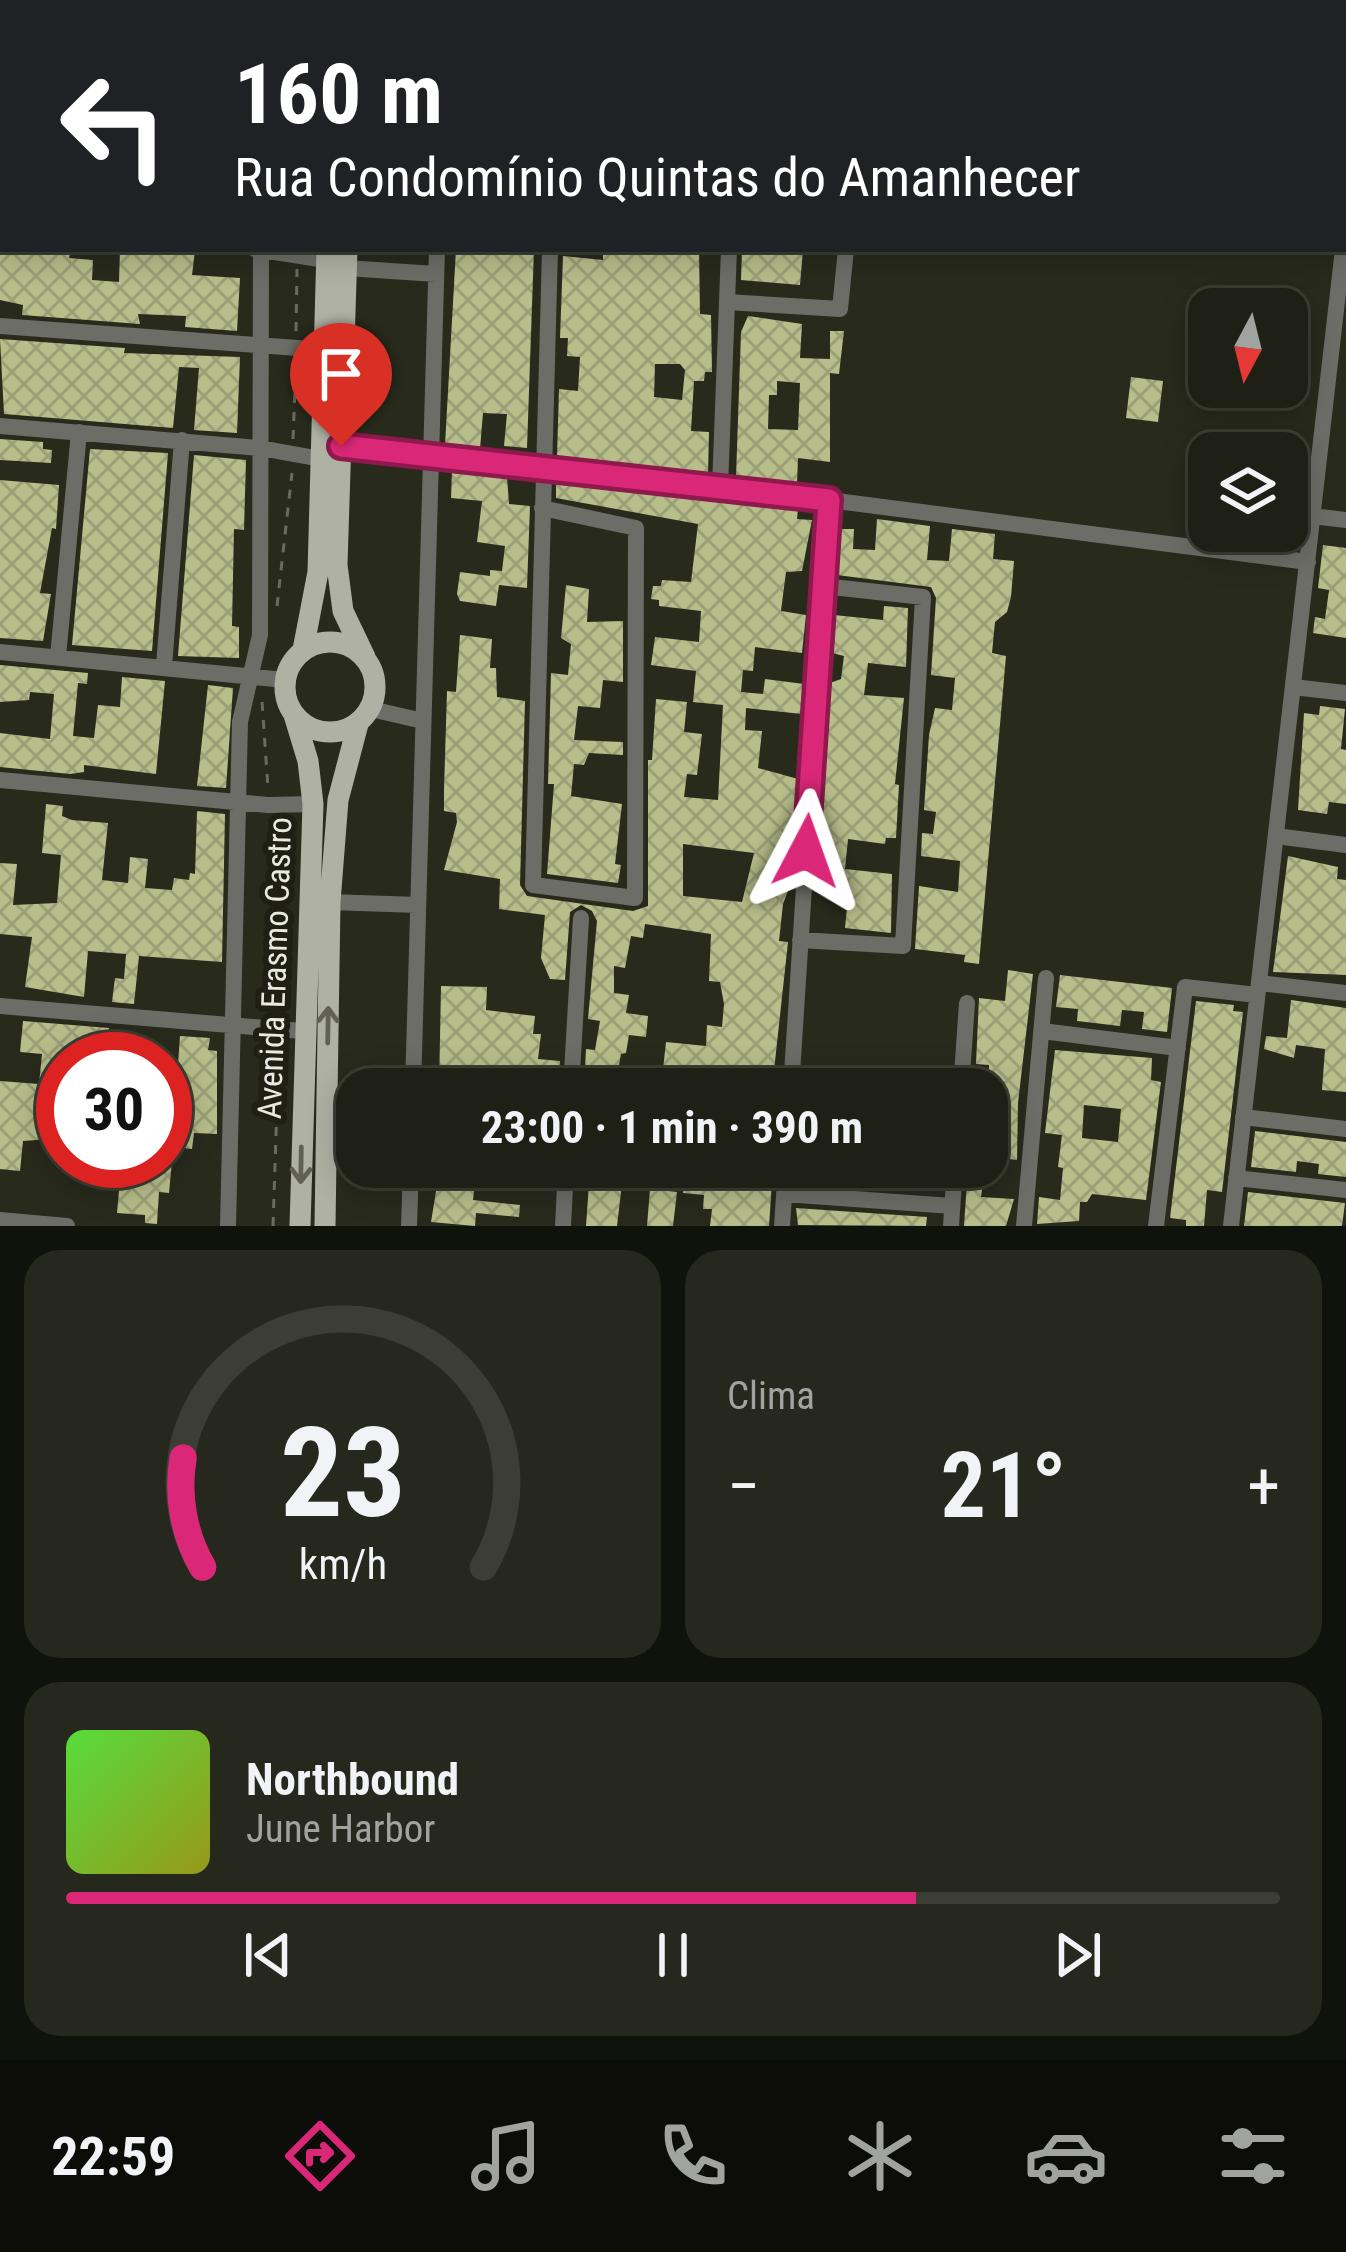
<!DOCTYPE html>
<html lang="pt">
<head>
<meta charset="utf-8">
<style>
	:root { --surface:#1e2015; --page:#26281e; --text:#f1f3f6; --muted:#a1a3a0; --line:#3c3e34; --accent:#db2777 }
	body { margin:0; font-family:"Roboto Condensed",sans-serif; background:var(--page); color:var(--text); height:100vh; display:flex; flex-direction:column; font-size:45px; white-space:nowrap }
	* { box-sizing:border-box; margin:0 }
	p { font-size:39px; color:var(--muted) }
	.icon { flex:none; width:66px; height:66px; fill:none; stroke:currentColor; stroke-width:2; stroke-linecap:round; stroke-linejoin:round }
	.map { position:relative; height:1226px; overflow:hidden }
	.drawer { display:flex; flex-direction:column; gap:24px; padding:24px; background:#10120c; flex:1 }
	.drawer>* { flex:none }
	.banner { position:absolute; left:0px; top:0px; width:1347px; height:252px; box-shadow:0 6px 30px #0003,0 0 0 3px var(--line); background:#202124; color:#fff; overflow:hidden }
	.needle { width:78px; rotate:187deg }
	.controls { position:absolute; left:1188px; top:288px; display:grid; gap:24px }
	.controls a { display:grid; place-items:center; width:120px; height:120px; border-radius:24px; background:var(--surface); box-shadow:0 6px 30px #0003,0 0 0 3px var(--line); font-size:60px }
	.speed { position:absolute; left:36px; top:1032px; display:flex; gap:24px; font-size:60px; font-weight:700; text-align:center }
	.speed>* { display:grid; place-content:center; width:156px; height:156px; border-radius:50%; background:var(--surface); box-shadow:0 6px 30px #0003,0 0 0 3px var(--line); line-height:1 }
	.speed .limit { border:18px solid #d22; background:#fff; color:#111 }
	.pin { position:absolute; display:grid; place-items:center; width:102px; height:102px; color:#fff; margin:-123px -51px; border-radius:50% 50% 50% 0; rotate:-45deg; box-shadow:0 0 12px #0007 }
	.pin .icon { rotate:45deg }
	.me { position:absolute; width:132px; margin:-66px; rotate:4deg; stroke-linejoin:round; filter:drop-shadow(0 0 9px #0008) }
	.turn { display:flex; align-items:center; gap:42px; height:252px; padding:0 36px; font-size:54px }
	.turn .icon { width:156px; height:156px; stroke-width:2.5 }
	.turn b { display:block; font-size:84px; line-height:102px }
	.big { font-size:90px; font-weight:700; line-height:1.1 }
	.drawer .tile { flex:1; display:flex; flex-direction:column; justify-content:center; gap:18px; min-width:0; padding:0 42px; border-radius:36px; background:var(--page) }
	.drawer .dial { align-items:center; gap:0 }
	.dial svg { height:312px; overflow:visible; fill:none; stroke:var(--line); stroke-width:7; stroke-linecap:round; text-anchor:middle }
	.dial text { fill:var(--text); stroke:none }
	.song { display:flex; align-items:center; gap:36px }
	.cover { width:144px; height:144px; border-radius:18px; background:linear-gradient(135deg,hsl(110 70% 55%),hsl(60 70% 35%)) }
	.played { height:12px; border-radius:6px; background:linear-gradient(90deg,var(--accent) 70%,var(--line) 70%) }
	.keys { display:flex; justify-content:space-around; direction:ltr }
	.heat { display:flex; justify-content:space-between; align-items:center; font-size:66px; direction:ltr }
	.drawer .tiles { flex:1; display:grid; gap:24px; grid-template-columns:1fr 1fr }
	.tile:last-child { grid-column:span 2 }
	.trip { position:absolute; left:336px; top:1068px; width:672px; height:120px; border-radius:36px; background:var(--surface); box-shadow:0 6px 30px #0003,0 0 0 3px var(--line); font-weight:700; line-height:120px; text-align:center }
	.menu { display:flex; height:192px; justify-content:space-around; align-items:center; background:#0c0d08; color:var(--muted) }
	.menu .icon { width:84px; height:84px }
	.menu .selected { color:var(--accent) }
	.menu b { font-size:54px; color:var(--text) }
	.map>svg:first-child { display:block }
</style>
</head>
<body>
<div class="map">
<svg width="1346" height="1226" viewBox="0 0 1346 1226">
	<defs>
		<pattern id="building-cross-hatch" width="8" height="8" patternUnits="userSpaceOnUse" patternTransform="scale(3)"><rect width="8" height="8" fill="#b7be8a"/><path d="M0 0l8 8M0 8l8-8" fill="none" stroke="#9ba078"/></pattern>
	</defs>
	<rect width="100%" height="100%" fill="#282a1c"/>
	<!-- building -->
	<path fill="url(#building-cross-hatch)" fill-rule="evenodd" d="M0,249H71L69,258L93,260L92,280L119,282L120,249L195,251L192,275L240,278L237,331L185,327L186,316L138,314L140,324L22,315L23,305L0,300Z
		M456,249H534L527,448L504,446L507,414L483,413L480,449L445,445Z
		M603,249H699L700,314L711,315L712,372H705L704,381H694L691,431L709,432L708,474L557,457L559,389L578,391L580,357L567,356L568,338H560L563,256L603,260ZM655,364H680L685,370L682,400L654,397Z
		M742,249H803L800,285L741,280Z
		M748,316L802,324L800,358L830,359V331H844L839,374L830,373V462L798,458L797,484L736,477L741,332ZM777,381L800,383L798,430L768,429L769,395H777Z
		M0,339L125,348L124,353L240,357L237,433L194,430L199,368L179,367L173,428L4,414Z
		M1131,377L1163,381L1158,422L1126,418Z
		M0,439L43,442V449L52,450L51,463L0,460Z
		M90,449L168,453L152,651L72,645Z
		M194,455L246,460L244,530L234,529L232,626L239,627V658L178,656Z
		M452,471L507,477L509,504L530,506L527,588L499,585L496,606L460,601L457,594L460,572L490,576V570L502,571L505,546L477,542L482,501L451,498Z
		M0,480L59,485L56,529L52,528L40,593L51,594L43,641L0,638Z
		M556,483L798,509L797,519L812,520L802,571L786,572L781,611L806,615L802,653L755,647L753,671L743,670L741,692L763,694L765,679L804,684L802,714L746,708L745,730L762,731L758,768L798,779L791,883L783,904L779,941L788,942L772,1089H710L662,1078L666,1042L706,1046L707,1025L722,1027L724,1004L720,982L709,981L711,934L645,924L643,938L631,936L625,968L614,966V993L629,995L626,1013L648,1016L646,1037L629,1035L626,1053L621,1054L617,1076L626,1078L625,1089H584L586,1049L595,1050L600,1021L588,1019L597,921L592,911L581,905L570,912L565,980L550,979L541,958L545,915L499,909L500,879L444,870L457,822L456,813L444,811V790L447,691L456,692L460,635L492,639L490,668H496L497,697L525,701L520,885L527,896L633,911L648,906V760H652L656,699L687,702L684,732L702,734L697,775L687,774L684,797L718,800L723,705L693,702L696,671L651,665L655,637L699,642L701,611L659,606V600L651,599L653,586H661L662,580L691,582L698,524L556,498ZM683,844L754,853L742,902L683,896Z
		M877,519L930,526L927,560L949,561L952,529L995,534L993,559L1014,561L1011,597L1007,612L995,622L992,653L1006,656L979,964L964,962L965,955L915,949L919,886L958,892L960,861L921,856L922,833L933,834L936,812L924,810L929,735L935,708L952,710L955,678L931,675L936,598L931,587L837,575L840,529H854L853,549L875,550Z
		M1323,545L1346,548V638L1313,633L1315,617L1325,619L1329,590L1318,588Z
		M566,585L589,589L587,622L623,621V682L603,680L600,708L578,706L574,740L623,742V755L589,753L584,765L574,764L571,796L622,804L615,864L621,865L618,883L547,874L554,784H548L551,673L568,675L571,644L561,638Z
		M884,606L908,608L906,667L868,663L864,695L904,698L895,784L899,785L896,838H886L885,844L848,839L845,869L892,874L891,933L845,928L848,898L832,894L834,867L818,865L830,683L841,679L844,656L832,653L834,615L883,620Z
		M0,665L88,673L87,684L78,683L73,736L94,738L98,705L120,707L122,677L165,681L156,774L84,765V772L70,774L0,767V733L50,739L54,694L30,692L29,700L0,702Z
		M208,685L233,688L226,788L197,786Z
		M1320,706L1345,709L1341,749L1346,750V804L1329,802L1327,814L1298,810L1304,713L1319,715Z
		M46,804L63,806L62,816L72,820L108,823L102,880L128,883L130,857L148,859L145,888L172,890L174,878L189,880L190,873L195,874L197,811L225,814L222,962L139,956L134,1004L112,1002L115,978L124,979L126,954L88,951L84,997L25,987L32,937L0,934V863L17,864L13,905L57,903L61,855L42,853Z
		M1288,856L1338,867L1337,879L1346,880V975L1273,972Z
		M1008,970L1033,974L1018,1103L1017,1160L1002,1158L1001,1163L987,1161L989,1065L976,1064L979,998L1005,1001Z
		M1060,975L1172,988L1167,1032L1142,1029L1144,1012L1122,1010L1120,1026L1077,1021L1078,1009L1056,1007Z
		M441,986L487,987L486,1010L535,1016L533,1034H541L538,1059L560,1061L558,1089H439Z
		M1291,1000L1346,1008V1092L1322,1090L1325,1049L1296,1045L1294,1058L1264,1049L1266,1036L1287,1038Z
		M1196,1001L1234,1005L1233,1011L1243,1012L1222,1192L1207,1190L1204,1226H1186V1220L1170,1218Z
		M23,1021L109,1028L106,1059L63,1055V1131L52,1130L51,1139L23,1141L20,1171L0,1169V1081L39,1084L42,1054L20,1052Z
		M180,1036L210,1038L208,1050L217,1051V1134L194,1133L192,1149L165,1146V1078L177,1079Z
		M1055,1050L1152,1058L1151,1080L1161,1082L1146,1200L1092,1194L1087,1202H1080L1079,1221L1037,1224L1039,1197L1060,1200L1063,1168L1058,1167L1062,1135L1045,1133ZM1084,1105L1121,1109L1118,1142L1082,1138Z
		M1255,1131L1346,1142V1177L1318,1174L1319,1164L1297,1161L1296,1172L1251,1167Z
		M150,1161H172L169,1193L159,1192L157,1224L145,1223V1215L117,1213L121,1167L149,1169Z
		M440,1167H477L473,1200L520,1205L519,1217L476,1213L475,1226L431,1222Z
		M597,1167H624L617,1226H586L589,1183L595,1184Z
		M701,1167H773L769,1226H710L712,1209H703L704,1195L683,1193L686,1171L701,1172Z
		M968,1167H985L981,1197L1014,1199L1006,1226H964Z
		M650,1189L677,1192L673,1226H647Z
		M1248,1192L1345,1203L1342,1226H1244Z
		M796,1208L927,1217L926,1226L798,1225Z"/>
	<g fill="none" stroke-linecap="round" stroke-linejoin="round">
		<!-- path -->
		<path stroke="#6a6c60" stroke-width="3" stroke-dasharray="9 9" stroke-linecap="butt" d="M303,3V0
			M296,331L297,269
			M293,439L296,365
			M277,606L292,473
			M262,702L268,788
			M269,822L279,1016
			M273,1226L279,1044"/>
		<!-- minor -->
		<path stroke="#6c6d66" stroke-width="16" d="M261,3V0
			M444,3V0
			M558,3V0
			M737,3V0
			M0,212H3
			M1344,237L1346,220
			M255,249L326,260
			M346,268L436,274
			M727,302L840,309L846,249
			M0,326L324,350
			M0,426L260,448L321,459
			M341,446L829,500L1308,562
			M720,488L729,249
			M542,508L636,528L635,898L533,885L550,249
			M1312,516L1346,520
			M0,652L285,680
			M58,657L79,432
			M164,666L182,440
			M1293,687L1346,693
			M371,709L423,721
			M0,780L268,805L313,804
			M1276,836L1346,845
			M330,902L418,905
			M800,940L903,946L923,597L823,586
			M1259,983L1346,993
			M0,1006L302,1031
			M1042,1031L1178,1048
			M413,1089L437,249
			M571,1089L581,918
			M791,1089L829,500
			M961,1089L967,1003
			M1243,1117L1346,1129
			M327,1129L357,1131
			M1236,1178L1346,1190
			M784,1194L952,1206
			M0,1220L67,1226
			M228,1226L240,722L260,635L261,249
			M409,1226L411,1167
			M563,1226L566,1167
			M782,1226L786,1167
			M951,1226L955,1167
			M1024,1226L1046,978
			M1156,1226L1185,987L1257,995
			M1231,1226L1343,249"/>
		<!-- major -->
		<path stroke="#afb1a3" stroke-width="21" d="M334,3V0
			M352,3V0
			M347,249L337,565L343,611L365,657
			M285 687a45 45 0 1 1 90 0a45 45 0 1 1-90 0Z
			M303,650L318,572L327,249
			M294,715L308,761L313,804L300,1226
			M325,1226L330,902L338,800L358,724"/>
	</g>
	<!-- one-way arrows -->
	<defs><path id="oneway-shaft" d="M-6 0H5M1.5-3L5.5 0L1.5 3" fill="none" stroke-width="1.6" stroke-linecap="round" stroke-linejoin="round" transform="scale(3)"/></defs>
	<g stroke="#606154">
		<use href="#oneway-shaft" transform="translate(328 1025) rotate(-89)"/>
		<use href="#oneway-shaft" transform="translate(301 1165) rotate(91)"/>
	</g>
	<g fill="none" stroke-linecap="round" stroke-linejoin="round">
		<defs>
			<path id="route" d="M341,446L829,500L806,851"/>
		</defs>
		<!-- route casing -->
		<use href="#route" stroke="#8e194d" stroke-width="30"/>
		<!-- route -->
		<use href="#route" stroke="#db2777" stroke-width="21"/>
	</g>
	<g text-anchor="middle" stroke-width="12" stroke-linejoin="round" paint-order="stroke">
		<!-- street labels -->
		<g font-size="33" fill="#e9eae1" stroke="#1f2013">
			<text transform="translate(274 968) rotate(-88)" y="12">Avenida Erasmo Castro</text>
		</g>
	</g>
</svg>
<div class="controls">
<a><svg class="needle" viewBox="-14 -14 28 28"><path d="M0-13l5 13h-10z" fill="#e53935"/><path d="M0 13l5-13h-10z" fill="#a1a3a0"/></svg></a>
<a><svg class="icon" aria-label="layers" viewBox="0 0 24 24"><path d="M12 4l9 5-9 5-9-5zM3 14l9 5 9-5"/></svg></a>
</div>
<div class="speed"><div class="limit">30</div></div>
<div class="pin" style="left:341px;top:446px;background:#d93025"><svg class="icon" aria-label="arrive" viewBox="0 0 24 24"><path d="M6 21V4h12l-3 4 3 4H6"/></svg></div>
<svg class="me" style="left:806px;top:851px" viewBox="-20 -20 40 40"><path d="M0-17L14 15 0 8-14 15z" fill="#db2777" stroke="#fff" stroke-width="4"/></svg>
<div class="trip">23:00 · 1 min · 390 m</div>
<div class="banner">
<div class="turn"><svg class="icon" aria-label="left" viewBox="0 0 24 24"><path d="M17 20v-9H6M10 6l-5 5 5 5"/></svg><div><b>160 m</b>Rua Condomínio Quintas do Amanhecer</div></div>
</div>
</div>
<section class="drawer">
<div class="tiles">
<div class="tile dial"><svg viewBox="0 0 100 80">
<path d="M14 69A42 42 0 1 1 86 69"/>
<path d="M14 69A42 42 0 0 1 9 41" stroke="#db2777"/>
<text x="50" y="56" font-size="32" font-weight="700">23</text>
<text x="50" y="72" font-size="11">km/h</text>
</svg></div>
<div class="tile"><p>Clima</p>
<div class="heat"><a>−</a><b class="big">21°</b><a>+</a></div>
</div>
<div class="tile">
<div class="song"><i class="cover"></i><div><b>Northbound</b><p>June Harbor</p></div></div>
<div class="played"></div>
<div class="keys"><svg class="icon" aria-label="previous" viewBox="0 0 24 24"><path d="M18 5L8 12l10 7zM5 5v14"/></svg><svg class="icon" aria-label="pause" viewBox="0 0 24 24"><path d="M8 5v14M16 5v14"/></svg><svg class="icon" aria-label="next" viewBox="0 0 24 24"><path d="M6 5l10 7-10 7zM19 5v14"/></svg></div>
</div>
</div>
</section>
<nav class="menu">
<b>22:59</b>
<svg class="icon selected" aria-label="directions" viewBox="0 0 24 24"><path d="M12 3l9 9-9 9-9-9zM9 14v-3h6M13 9l2 2-2 2"/></svg>
<svg class="icon" aria-label="music" viewBox="0 0 24 24"><path d="M9 18V5l10-2v13"/><circle cx="6" cy="18" r="3"/><circle cx="16" cy="16" r="3"/></svg>
<svg class="icon" aria-label="phone" viewBox="0 0 24 24"><path d="M5 4h4l2 5-3 2q2 4 5 5l2-3 5 2v4C11 20 4 13 5 4z"/></svg>
<svg class="icon" aria-label="climate" viewBox="0 0 24 24"><path d="M12 3v18M4 7l16 10M4 17L20 7"/></svg>
<svg class="icon" aria-label="car" viewBox="0 0 24 24"><path d="M5 17H2v-5l4-1 3-4h7l3 4 3 1v5h-3M9 17h6M6 11h13"/><circle cx="7" cy="17" r="2"/><circle cx="17" cy="17" r="2"/></svg>
<svg class="icon" aria-label="filters" viewBox="0 0 24 24"><path d="M4 7h16M4 17h16"/><circle cx="9" cy="7" r="2"/><circle cx="15" cy="17" r="2"/></svg>
</nav>
</body>
</html>
